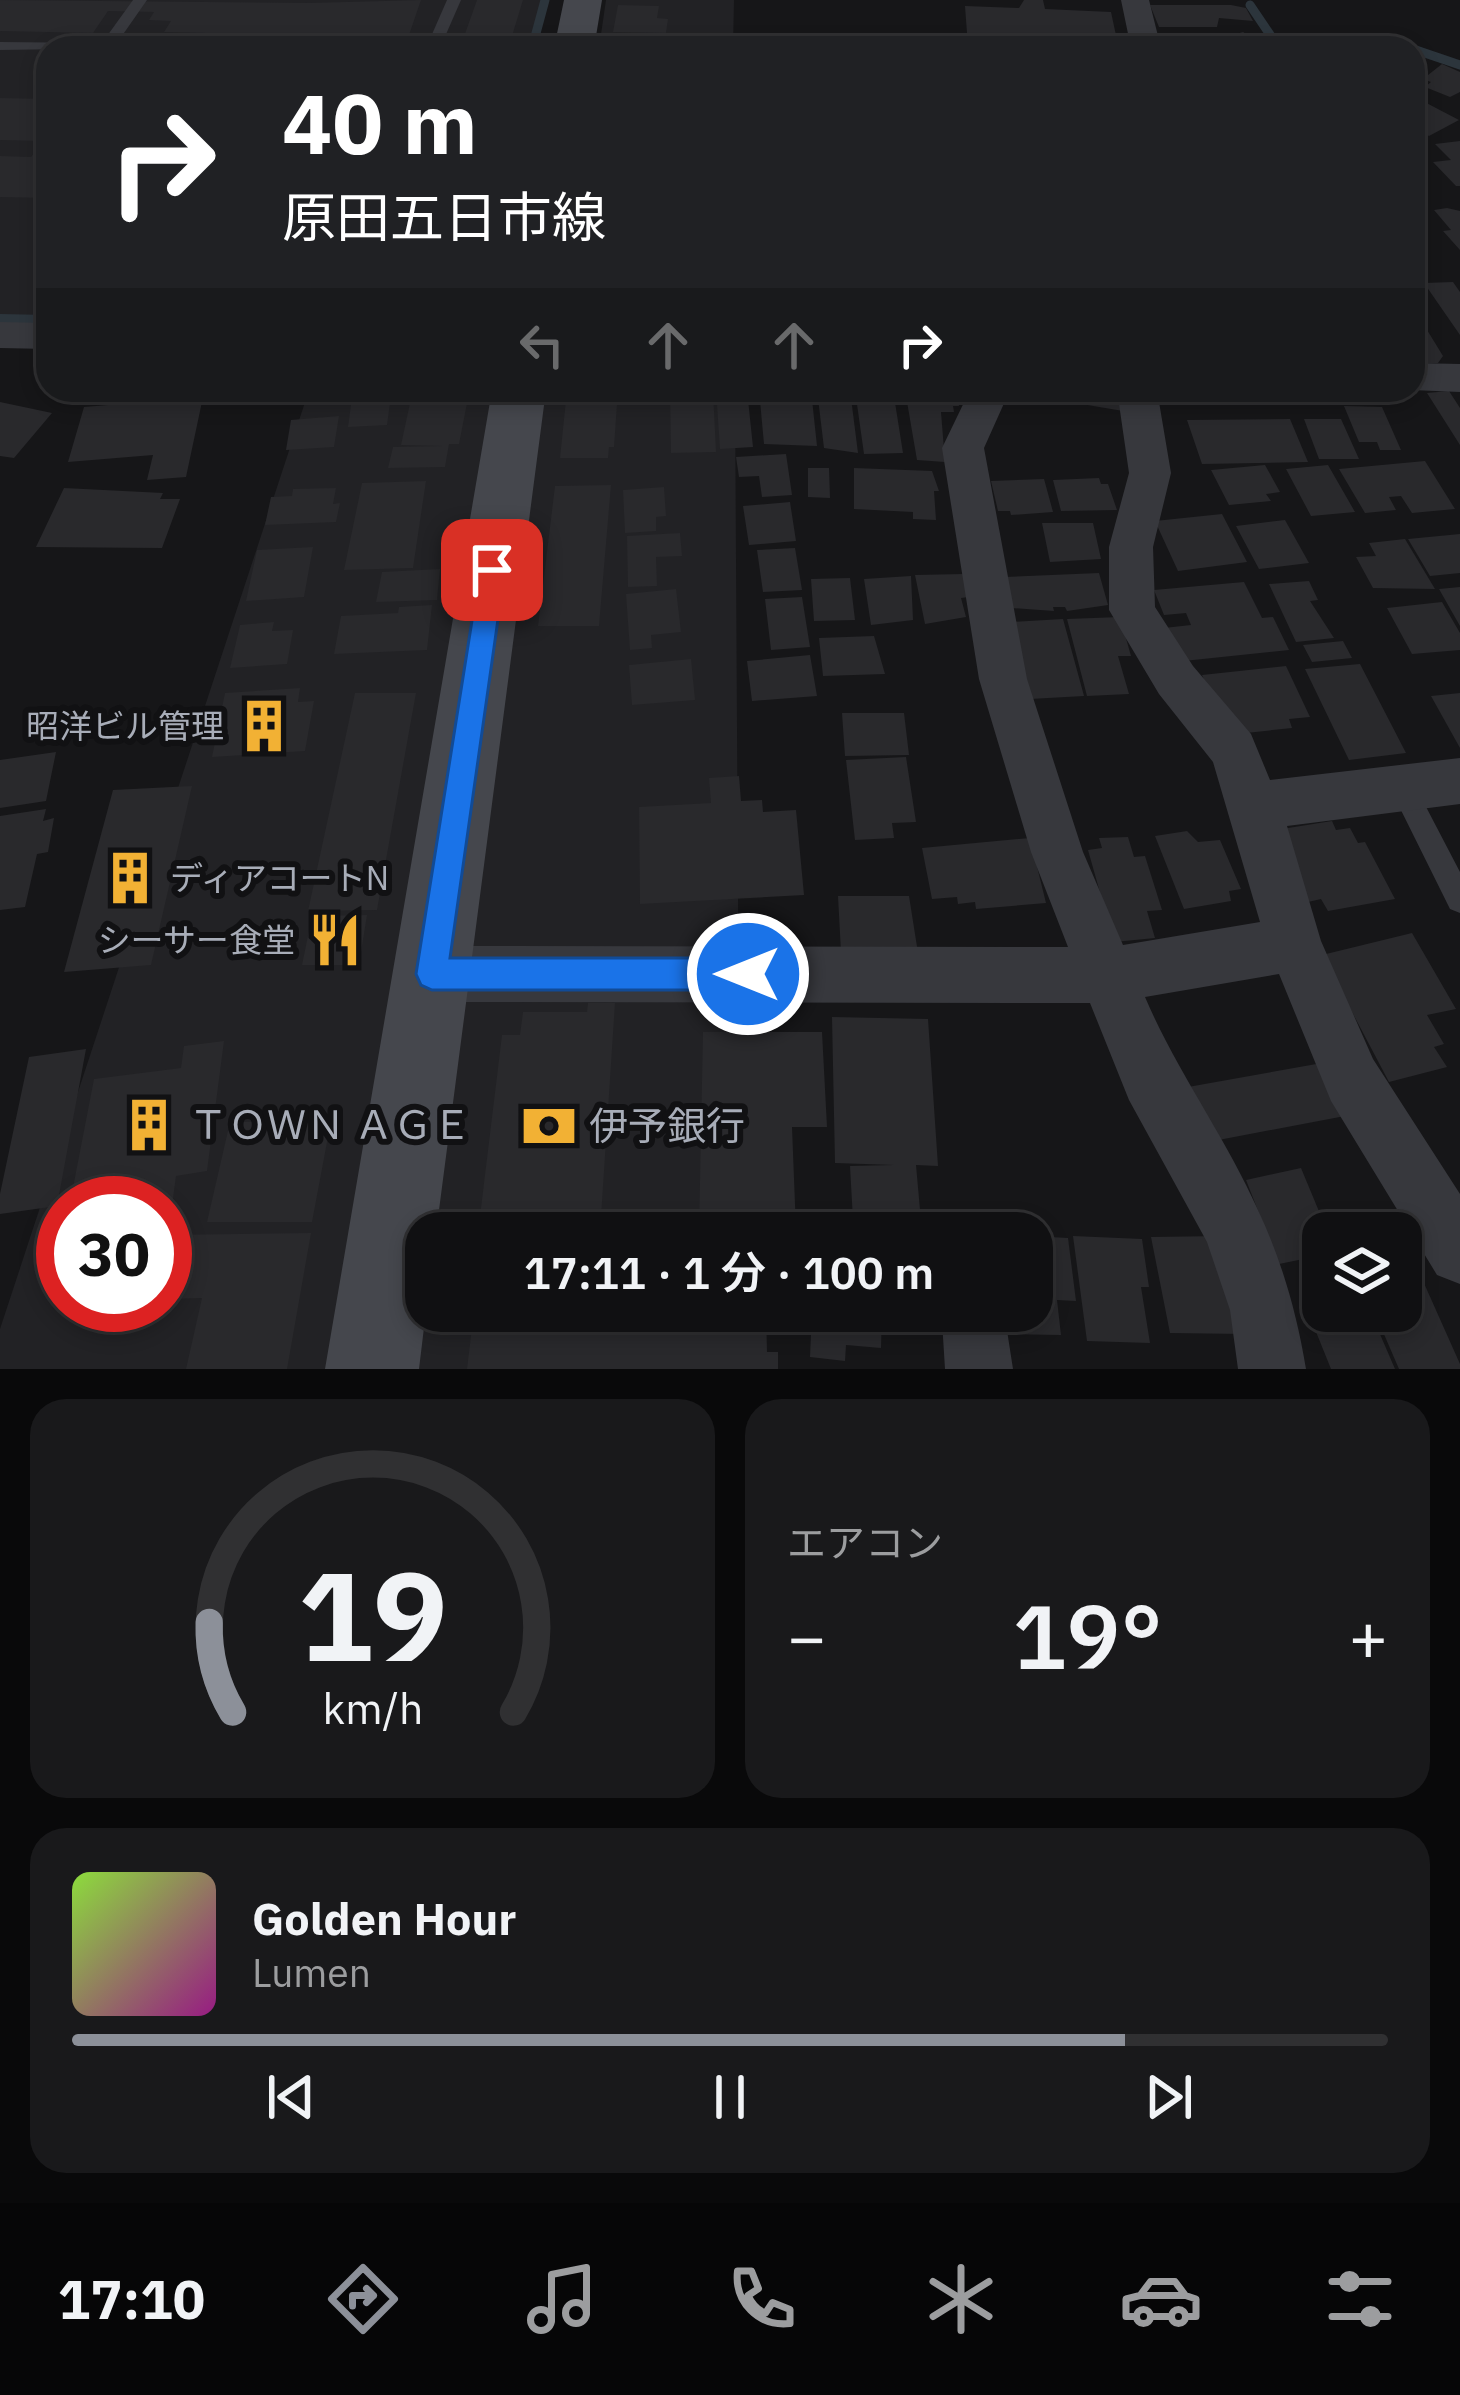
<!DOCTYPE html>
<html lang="ja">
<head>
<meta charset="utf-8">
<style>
	:root { --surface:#101012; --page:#19191b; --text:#f1f3f6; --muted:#9c9d9f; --line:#303032; --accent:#8c9099 }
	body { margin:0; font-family:"IBM Plex Sans","Noto Sans JP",sans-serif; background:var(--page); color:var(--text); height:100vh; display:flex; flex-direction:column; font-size:45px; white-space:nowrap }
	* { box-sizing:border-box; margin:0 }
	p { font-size:39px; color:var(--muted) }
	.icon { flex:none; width:66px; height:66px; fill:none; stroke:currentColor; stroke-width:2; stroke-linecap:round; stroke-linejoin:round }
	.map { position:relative; height:1369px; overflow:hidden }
	.drawer { display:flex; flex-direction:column; gap:30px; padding:30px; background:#09090a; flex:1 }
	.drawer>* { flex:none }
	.top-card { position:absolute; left:36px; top:36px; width:1389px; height:366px; border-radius:36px; box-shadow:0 6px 18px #0003,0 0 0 3px var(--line); background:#202124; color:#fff; overflow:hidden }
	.controls { position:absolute; left:1302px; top:1212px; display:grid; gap:24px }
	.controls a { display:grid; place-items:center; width:120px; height:120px; border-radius:24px; background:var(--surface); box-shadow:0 6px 18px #0003,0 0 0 3px var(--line); font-size:60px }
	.speed { position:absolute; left:36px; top:1176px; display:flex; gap:24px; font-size:60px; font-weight:700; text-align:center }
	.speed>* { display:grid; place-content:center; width:156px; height:156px; border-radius:50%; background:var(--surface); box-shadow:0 6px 18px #0003,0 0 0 3px var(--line); line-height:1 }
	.speed .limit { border:18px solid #d22; background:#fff; color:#111 }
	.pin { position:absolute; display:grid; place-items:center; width:102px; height:102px; color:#fff; margin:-51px; border-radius:24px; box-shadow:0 6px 18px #0006 }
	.me { position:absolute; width:132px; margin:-66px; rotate:270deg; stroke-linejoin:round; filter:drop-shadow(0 0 9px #0008) }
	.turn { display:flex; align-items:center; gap:42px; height:252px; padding:0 48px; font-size:54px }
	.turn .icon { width:156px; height:156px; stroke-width:2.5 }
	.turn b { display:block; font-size:84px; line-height:102px }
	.lanes { display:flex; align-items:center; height:114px; padding:0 48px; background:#0003; justify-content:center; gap:60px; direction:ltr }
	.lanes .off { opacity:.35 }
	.big { font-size:90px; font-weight:600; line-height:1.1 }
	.drawer .widget { flex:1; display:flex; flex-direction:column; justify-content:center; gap:18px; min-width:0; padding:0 42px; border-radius:36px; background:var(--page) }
	.drawer .dial { align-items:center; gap:0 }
	.dial svg { height:312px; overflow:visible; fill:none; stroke:var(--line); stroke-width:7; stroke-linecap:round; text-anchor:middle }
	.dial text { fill:var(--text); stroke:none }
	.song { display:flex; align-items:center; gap:36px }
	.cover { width:144px; height:144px; border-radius:18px; background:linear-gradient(135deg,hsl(90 70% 55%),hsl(310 70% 35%)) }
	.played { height:12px; border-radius:6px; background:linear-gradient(90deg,var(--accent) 80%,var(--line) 80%) }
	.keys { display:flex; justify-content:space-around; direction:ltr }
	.heat { display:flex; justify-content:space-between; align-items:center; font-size:66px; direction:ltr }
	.drawer .tiles { flex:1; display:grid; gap:30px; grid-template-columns:1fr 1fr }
	.widget:last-child { grid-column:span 2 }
	.trip { position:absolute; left:405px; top:1212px; width:648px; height:120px; border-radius:36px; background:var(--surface); box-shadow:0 6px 18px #0003,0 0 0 3px var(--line); font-weight:600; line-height:120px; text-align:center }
	.tab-bar { display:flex; height:192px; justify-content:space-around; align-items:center; background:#060607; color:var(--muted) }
	.tab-bar .icon { width:84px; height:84px }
	.tab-bar .on { color:var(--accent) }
	.tab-bar b { font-size:54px; color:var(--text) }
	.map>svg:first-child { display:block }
</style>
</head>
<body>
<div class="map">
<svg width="1460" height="1369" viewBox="0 0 1460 1369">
	<rect width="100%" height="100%" fill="#161618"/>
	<!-- built -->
	<path fill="#222225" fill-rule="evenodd" d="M0,0H542L529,48H48V319L0,317Z
		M606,0H734L733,48H599Z
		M309,390H735L740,1233H426V1311H741V1369H0V1329ZM63,1203H165V1305H63Z"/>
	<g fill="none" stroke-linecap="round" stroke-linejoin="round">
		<!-- stream-far1 -->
		<path stroke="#2c353c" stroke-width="9" d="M1250,5L1277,45L1409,48
			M532,48L545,0
			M1413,49L1460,65"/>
		<!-- stream -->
		<path stroke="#2c353c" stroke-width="10" d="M0,319L48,320"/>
	</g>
	<!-- building -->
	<path fill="#29292c" d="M0,0L310,3L421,0L408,38L164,32L171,21L149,20L154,12L108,11L93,33L0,31Z
		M477,0H523L509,46L461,45Z
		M1024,0H1043L1045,9L1111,12L1117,40L967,33L965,6L1019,8Z
		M618,5L659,6L657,18L668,19L666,33L613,32Z
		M1150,5H1231L1246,8L1253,21L1219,18L1217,27H1159Z
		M1243,32L1257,41L1264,38L1279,48H1214L1229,42L1223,38Z
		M1442,64L1460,72V92L1450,97L1425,87L1431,82L1423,79Z
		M1413,96L1459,120L1429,136L1413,127Z
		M0,98L48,99V198L0,197V156L31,157L43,141L0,140Z
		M1460,141V186H1456L1433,162L1451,160L1435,144Z
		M1447,208L1460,211V250L1443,231L1451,230L1434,210Z
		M1453,282L1460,292V335L1424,283Z
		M1413,307L1443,356L1438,363H1413Z
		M431,390H473L471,401H429Z
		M567,390H618L614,447H609L608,458H560Z
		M670,390H713L716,452L671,453Z
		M716,390H747L753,447L720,449Z
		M759,390H811L817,446L764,444Z
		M817,390H850L858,453L824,448Z
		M855,390H893L903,453L864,454Z
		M905,390H956L959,406H953L954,412H941L945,462L917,460Z
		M1053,390H1125L1123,411L1052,399Z
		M1449,391L1460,408V445L1427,393Z
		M203,397L186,477L147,480L153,455L68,462L84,407Z
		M0,402L52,413L14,458L0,456Z
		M390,403L387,425L348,427L351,405Z
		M410,403H467L459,444H449L445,467L388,468L393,447L442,446L401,445Z
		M1344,406L1382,407L1401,450H1380L1377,442H1359Z
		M339,416L334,447L286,450L291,420Z
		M1290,419L1308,462L1202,464L1187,420Z
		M1304,419H1341L1359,459H1319Z
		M786,454L792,495L762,497L759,476L739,477L736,457Z
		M1425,461L1455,509L1412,513L1401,496L1389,497L1396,510L1365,513L1339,469Z
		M1265,465L1280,492L1266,494L1271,501L1229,505L1211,470Z
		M1328,465L1355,512L1311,516L1286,469Z
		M808,468H829L830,498L808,497Z
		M854,468L932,471L939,491H934L936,520L913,519V512L854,509Z
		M1099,478L1101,484H1108L1117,510L1061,511L1053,480Z
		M1044,479L1053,512L1011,515L1010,511H998L991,481Z
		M426,481L413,568L344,570L362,483Z
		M611,485L599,626H538L555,486Z
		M664,487L666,516L656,517V531L625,533L623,490Z
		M64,488L163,493L160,499H180L162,548L36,547Z
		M336,488L333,504L340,503L336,522L265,525L271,497L292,496L293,489Z
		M790,502L796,541L749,545L743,506Z
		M1222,514L1247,562L1178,571L1155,521Z
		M1285,520L1309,563L1259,569L1236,526Z
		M1042,523H1093L1101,559L1050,562Z
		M680,533L682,556L656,557L657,586L628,587L627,536Z
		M1460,534V573L1430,576L1408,539Z
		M1405,539L1435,589L1373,588L1356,557L1376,556L1369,543Z
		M313,547L304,597L246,601L257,550Z
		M795,548L802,590L763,592L757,550Z
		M440,569L437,600L376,602L382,572Z
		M1099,573L1108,605L1067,611L1065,607H1053L1054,611L1011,608L1004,577Z
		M964,574L969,597L961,598L966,617L925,624L915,575Z
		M911,576L913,620L871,625L864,579Z
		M850,578L855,620L814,621L811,579Z
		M1309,581L1318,600L1310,601L1334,638L1296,642L1269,584Z
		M1244,582L1262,618L1273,617L1289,650L1174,662L1164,628L1191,625L1186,613L1164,615L1154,590Z
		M1460,587V626L1439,589Z
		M676,589L681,632L651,635L652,648L630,650L626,594Z
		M802,597L810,647L771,650L765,599Z
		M1442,602L1460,633V650L1412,654L1387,608Z
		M432,605L427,650L334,654L341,616L398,613L399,607Z
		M1120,617L1131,656H1118L1129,694L1087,696L1067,619Z
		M1063,619L1084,696L1030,699L1011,622Z
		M274,622L272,631L293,630L287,664L230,668L240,625Z
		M874,636L885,674L823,676L819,638Z
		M1343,641L1352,658L1312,662L1303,645Z
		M810,655L817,696L752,701L747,661Z
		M691,659L695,700L632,705L629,665Z
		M1360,664L1406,753L1349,760L1305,669Z
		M1286,666L1310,717L1289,719L1292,728L1227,735L1202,675Z
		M300,688L298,702L314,701L305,751L212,757L225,693Z
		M355,693H416L377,910L308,911Z
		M1460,693V748L1431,696Z
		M842,713H904L909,755L845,756Z
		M56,752L46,801L0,808V760Z
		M906,757L916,822L892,823L894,838L855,840L846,760Z
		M739,776L741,801L762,800L763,812L796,810L804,895L640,904L639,807L711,803L709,778Z
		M192,786L151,965L64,972L113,790Z
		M46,809L43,821L54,818L48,852L37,854L25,907L0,910V816Z
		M1332,821L1336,830L1350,828L1358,843L1365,842L1395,899L1328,911L1321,899L1308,902L1282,829Z
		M1187,831L1198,842L1220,840L1241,889L1229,891L1231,901L1184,909L1155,836Z
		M1128,837L1134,857L1145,856L1162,910L1147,911L1155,938L1114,942L1088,850L1102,848L1099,838Z
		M1030,838L1046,903L976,909L975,902L958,904L957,897L932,899L922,848Z
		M838,896H909L918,953L841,952Z
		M367,915L359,965H302L312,916Z
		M1412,933L1456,1009L1427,1015L1444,1044L1434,1047L1447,1067L1389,1082L1322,955Z
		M588,1003H615L601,1217L480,1216L502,1035H520L523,1012H587Z
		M832,1017L928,1019L938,1166L916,1165L921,1221L853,1220L850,1166L894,1165L835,1163Z
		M703,1032H822L827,1127H792L796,1230L699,1231Z
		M224,1041L207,1171L176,1176L172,1206L70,1203L94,1079L181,1068L184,1046Z
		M86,1049L57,1206L0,1214V1194L29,1057Z
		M1322,1063L1345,1116L1208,1142L1188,1087Z
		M331,1121L312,1222H207L230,1122Z
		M1301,1168L1328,1233H1323V1255L1279,1264L1246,1180Z
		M311,1233L287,1369H186L202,1298L165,1299V1235Z
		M1032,1236L1068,1238L1076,1301L1057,1300L1061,1335L1000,1334L998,1311H1032Z
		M1073,1236L1142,1239L1149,1287H1141L1150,1343L1087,1341Z
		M1223,1236L1245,1334L1170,1333L1151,1237Z
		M1419,1272L1460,1364V1369H1399L1374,1311H1401V1276Z
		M1323,1287V1311H1370L1395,1369H1331L1300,1292Z
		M474,1311H766L767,1352H778V1369H467Z
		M812,1311H882L881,1348L846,1345L845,1361L810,1357Z
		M890,1311H947L949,1334L891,1332Z"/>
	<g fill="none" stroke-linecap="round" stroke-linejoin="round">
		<!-- service -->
		<path fill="#37383d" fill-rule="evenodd" d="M133,0H147L117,43L132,48L0,50V42L102,43Z
			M447,0H461L440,48H426Z
			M1403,776L1412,780L1460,872V913L1450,909L1390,788L1394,780Z"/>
		<!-- minor -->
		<path fill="#37383d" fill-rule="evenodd" d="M1121,0H1149L1161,48H1131Z
			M0,322L48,323V349L0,348Z
			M1413,363L1460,364V392L1411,390Z
			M970,390H1010L984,448L1027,679L1083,852L1123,945L1260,922L1213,762L1159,694L1109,610V547L1129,473L1117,390H1157L1171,473L1153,547L1155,607L1193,666L1251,734L1270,780L1460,758V804L1287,826L1321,941L1373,1059L1460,1194V1284L1437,1275L1331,1101L1279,974L1145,997C1177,1072 1225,1136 1258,1210C1282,1261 1297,1314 1306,1369H1238L1230,1310L1207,1242L1129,1100L1090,1003L432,1002L412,994L404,974L412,954L432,946L1068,947L1031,852L979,679L942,448Z
			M946,1311H1004L1013,1369H945L942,1321Z"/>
		<!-- secondary -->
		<path fill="#45474d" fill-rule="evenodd" d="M564,0H602L594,48H554Z
			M492,390H546L436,1233H426V1311L419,1369H325Z"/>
	</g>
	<!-- route -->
	<path fill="#1a73e8" stroke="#114b97" stroke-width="3" d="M492,560L505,570L450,958H748L759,963L764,974L759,986L748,990H432L421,985L416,974L480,570Z"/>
	<!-- icons -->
	<defs>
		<symbol id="building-bare" viewBox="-9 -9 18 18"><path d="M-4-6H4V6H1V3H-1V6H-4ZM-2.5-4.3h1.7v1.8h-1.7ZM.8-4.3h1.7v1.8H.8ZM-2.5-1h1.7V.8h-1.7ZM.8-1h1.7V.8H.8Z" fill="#f2b134" stroke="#111113" stroke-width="2.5" paint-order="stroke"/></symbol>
		<symbol id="restaurant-bare" viewBox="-9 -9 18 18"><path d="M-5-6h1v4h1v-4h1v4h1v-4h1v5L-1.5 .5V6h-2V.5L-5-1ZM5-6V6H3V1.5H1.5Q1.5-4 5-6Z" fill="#f2b134" stroke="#111113" stroke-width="2.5" paint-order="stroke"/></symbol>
		<symbol id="bank-bare" viewBox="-9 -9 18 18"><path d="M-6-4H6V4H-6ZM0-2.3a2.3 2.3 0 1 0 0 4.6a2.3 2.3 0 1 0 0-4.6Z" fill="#f2b134" stroke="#111113" stroke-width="2.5" paint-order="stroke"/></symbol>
	</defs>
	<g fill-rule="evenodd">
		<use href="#building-bare" x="226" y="688" width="76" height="76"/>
		<use href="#building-bare" x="92" y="840" width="76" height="76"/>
		<use href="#restaurant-bare" x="297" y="902" width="76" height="76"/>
		<use href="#building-bare" x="111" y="1087" width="76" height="76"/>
		<use href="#bank-bare" x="511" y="1088" width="76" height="76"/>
	</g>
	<g text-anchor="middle" stroke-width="12" stroke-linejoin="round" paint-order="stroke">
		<!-- poi labels -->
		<g font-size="33" fill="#a8adb8" stroke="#111113" text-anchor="end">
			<text x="224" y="738">昭洋ビル管理</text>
			<text x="170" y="890" text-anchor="start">ディアコートN</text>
			<text x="295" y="952">シーサー食堂</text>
		</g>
		<!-- near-poi labels -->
		<g font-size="39" fill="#a8adb8" stroke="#111113" text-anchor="start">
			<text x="189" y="1139">ＴＯＷＮ ＡＧＥ</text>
			<text x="589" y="1140">伊予銀行</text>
		</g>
	</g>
</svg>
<div class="controls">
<a><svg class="icon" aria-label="layers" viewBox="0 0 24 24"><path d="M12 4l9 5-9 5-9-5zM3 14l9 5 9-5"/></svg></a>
</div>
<div class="speed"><div class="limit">30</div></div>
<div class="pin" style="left:492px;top:570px;background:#d93025"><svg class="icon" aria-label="arrive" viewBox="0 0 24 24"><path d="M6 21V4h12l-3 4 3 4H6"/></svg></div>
<svg class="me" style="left:748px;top:974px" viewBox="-20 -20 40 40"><circle r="17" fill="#1a73e8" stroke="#fff" stroke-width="3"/><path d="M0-11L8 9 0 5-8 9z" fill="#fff"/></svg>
<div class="trip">17:11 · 1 分 · 100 m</div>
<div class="top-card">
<div class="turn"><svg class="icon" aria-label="right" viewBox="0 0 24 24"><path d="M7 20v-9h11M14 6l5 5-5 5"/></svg><div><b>40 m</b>原田五日市線</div></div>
<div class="lanes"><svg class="icon off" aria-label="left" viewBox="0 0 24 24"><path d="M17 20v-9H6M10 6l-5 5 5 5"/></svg><svg class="icon off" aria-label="ahead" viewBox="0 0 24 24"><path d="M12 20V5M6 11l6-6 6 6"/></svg><svg class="icon off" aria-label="ahead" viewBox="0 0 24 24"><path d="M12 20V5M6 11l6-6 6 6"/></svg><svg class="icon" aria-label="right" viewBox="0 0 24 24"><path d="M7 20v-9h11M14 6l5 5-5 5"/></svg></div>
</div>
</div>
<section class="drawer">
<div class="tiles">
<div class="widget dial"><svg viewBox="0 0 100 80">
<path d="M14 69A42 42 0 1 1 86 69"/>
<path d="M14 69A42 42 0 0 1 8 46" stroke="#8c9099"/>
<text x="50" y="56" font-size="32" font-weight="700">19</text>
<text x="50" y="72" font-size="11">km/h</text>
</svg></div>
<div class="widget"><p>エアコン</p>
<div class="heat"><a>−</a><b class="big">19°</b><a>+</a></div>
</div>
<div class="widget">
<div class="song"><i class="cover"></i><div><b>Golden Hour</b><p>Lumen</p></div></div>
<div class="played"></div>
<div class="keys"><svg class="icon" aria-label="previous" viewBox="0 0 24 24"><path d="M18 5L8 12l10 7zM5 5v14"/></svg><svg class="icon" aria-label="pause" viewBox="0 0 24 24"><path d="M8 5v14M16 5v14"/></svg><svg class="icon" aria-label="next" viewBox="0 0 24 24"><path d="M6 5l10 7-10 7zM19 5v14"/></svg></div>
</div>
</div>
</section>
<nav class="tab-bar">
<b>17:10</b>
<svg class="icon on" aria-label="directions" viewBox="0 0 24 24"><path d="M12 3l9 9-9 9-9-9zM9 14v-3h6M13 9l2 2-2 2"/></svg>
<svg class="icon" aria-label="music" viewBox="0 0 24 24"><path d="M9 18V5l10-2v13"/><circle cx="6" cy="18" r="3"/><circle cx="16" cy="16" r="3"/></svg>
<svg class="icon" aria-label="phone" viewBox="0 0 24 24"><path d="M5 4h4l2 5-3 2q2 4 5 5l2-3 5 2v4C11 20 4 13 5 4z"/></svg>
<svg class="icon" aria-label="climate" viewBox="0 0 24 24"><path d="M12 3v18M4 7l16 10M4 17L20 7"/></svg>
<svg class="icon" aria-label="car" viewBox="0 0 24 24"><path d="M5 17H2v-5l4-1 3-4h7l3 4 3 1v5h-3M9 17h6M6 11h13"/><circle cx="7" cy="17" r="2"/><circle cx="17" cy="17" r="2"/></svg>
<svg class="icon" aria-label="filters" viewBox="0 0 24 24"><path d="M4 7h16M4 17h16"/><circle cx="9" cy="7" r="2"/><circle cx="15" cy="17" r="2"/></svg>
</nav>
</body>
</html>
